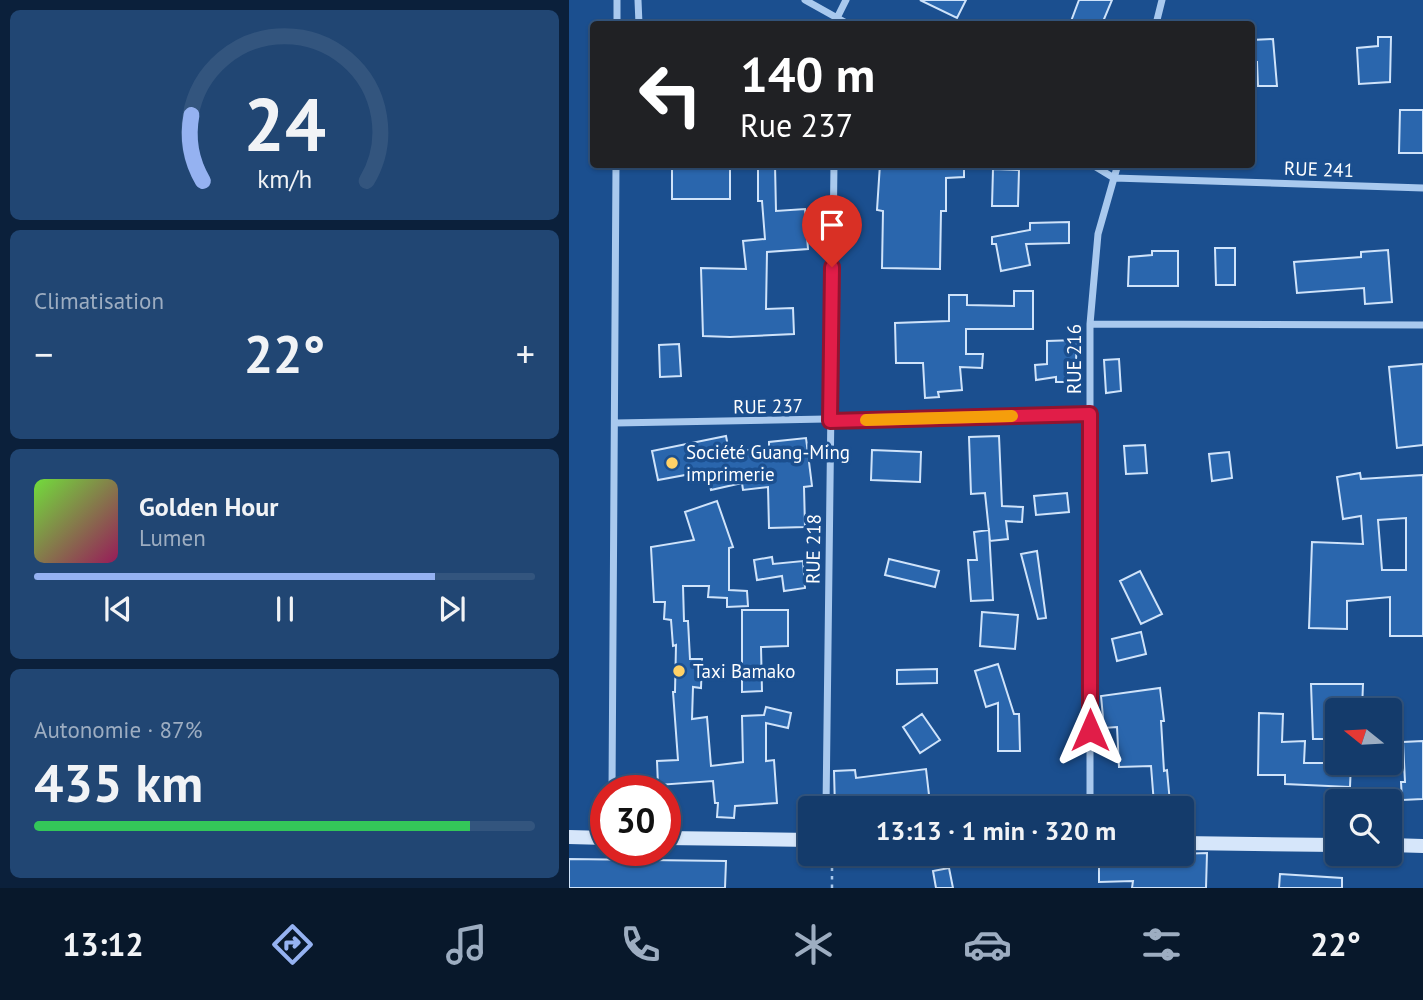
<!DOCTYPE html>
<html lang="fr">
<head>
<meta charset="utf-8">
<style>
	:root { --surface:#143b6b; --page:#214673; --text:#f1f3f6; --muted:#9dadc1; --line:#33557e; --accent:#95b2f1 }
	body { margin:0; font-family:"PT Sans",sans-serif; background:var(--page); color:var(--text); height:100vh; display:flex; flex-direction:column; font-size:26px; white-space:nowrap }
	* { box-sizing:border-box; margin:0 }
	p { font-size:23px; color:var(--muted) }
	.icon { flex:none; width:38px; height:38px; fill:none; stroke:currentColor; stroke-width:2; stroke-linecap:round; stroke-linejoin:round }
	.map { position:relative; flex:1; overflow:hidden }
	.details { display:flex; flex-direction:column; gap:10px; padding:10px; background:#0b203b; width:569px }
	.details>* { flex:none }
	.guide { position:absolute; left:21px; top:21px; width:665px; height:147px; border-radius:7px; box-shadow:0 2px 5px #0004,0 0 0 2px var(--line); background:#202124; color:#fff; overflow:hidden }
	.needle { width:46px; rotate:288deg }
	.tools { position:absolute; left:756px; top:698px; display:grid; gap:14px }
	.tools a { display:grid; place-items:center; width:77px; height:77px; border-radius:7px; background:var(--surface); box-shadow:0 2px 5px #0004,0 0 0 2px var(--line); font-size:35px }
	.speed { position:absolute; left:21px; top:775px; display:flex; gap:14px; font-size:35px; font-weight:700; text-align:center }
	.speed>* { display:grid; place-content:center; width:91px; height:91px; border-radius:50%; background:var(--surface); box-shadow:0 2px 5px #0004,0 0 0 2px var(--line); line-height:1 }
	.speed .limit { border:10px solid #d22; background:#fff; color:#111 }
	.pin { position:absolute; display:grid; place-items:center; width:60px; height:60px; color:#fff; margin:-72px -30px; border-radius:50% 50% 50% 0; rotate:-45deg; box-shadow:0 0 7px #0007 }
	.pin .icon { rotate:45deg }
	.me { position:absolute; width:77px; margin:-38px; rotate:0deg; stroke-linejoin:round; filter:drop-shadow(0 0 5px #0008) }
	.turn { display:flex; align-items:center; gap:24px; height:147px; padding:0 35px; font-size:32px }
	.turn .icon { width:91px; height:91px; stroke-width:2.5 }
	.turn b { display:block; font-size:49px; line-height:60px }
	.big { font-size:52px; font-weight:700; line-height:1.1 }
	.details .widget { flex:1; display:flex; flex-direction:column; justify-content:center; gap:10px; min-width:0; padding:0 24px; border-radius:10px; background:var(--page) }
	.details .dial { align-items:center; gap:0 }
	.dial svg { height:182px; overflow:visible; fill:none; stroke:var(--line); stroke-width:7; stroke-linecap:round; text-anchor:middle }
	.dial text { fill:var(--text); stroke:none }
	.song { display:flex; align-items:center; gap:21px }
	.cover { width:84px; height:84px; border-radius:10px; background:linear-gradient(135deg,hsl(100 70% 55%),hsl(330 70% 35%)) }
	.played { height:7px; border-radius:4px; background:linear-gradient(90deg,var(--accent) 80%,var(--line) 80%) }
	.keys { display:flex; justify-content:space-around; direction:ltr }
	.heat { display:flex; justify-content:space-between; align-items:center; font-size:38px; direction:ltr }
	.charge { height:10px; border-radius:5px; background:linear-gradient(90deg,#34c759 87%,var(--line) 0) }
	.trip { position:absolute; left:229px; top:796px; width:396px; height:70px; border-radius:7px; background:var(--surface); box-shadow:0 2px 5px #0004,0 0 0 2px var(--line); font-weight:700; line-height:70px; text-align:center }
	.dock { display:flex; height:112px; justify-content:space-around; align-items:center; background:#08182b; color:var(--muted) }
	.dock .icon { width:49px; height:49px }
	.dock .on { color:var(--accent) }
	.dock b { font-size:32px; color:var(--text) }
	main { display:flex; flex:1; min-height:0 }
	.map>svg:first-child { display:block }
</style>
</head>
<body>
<main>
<section class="details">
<div class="widget dial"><svg viewBox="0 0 100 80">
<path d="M14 69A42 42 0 1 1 86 69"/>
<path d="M14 69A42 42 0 0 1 9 40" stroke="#95b2f1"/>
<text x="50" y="56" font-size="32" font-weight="700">24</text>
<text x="50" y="72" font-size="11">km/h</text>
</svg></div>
<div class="widget"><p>Climatisation</p>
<div class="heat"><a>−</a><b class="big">22°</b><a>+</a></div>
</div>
<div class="widget">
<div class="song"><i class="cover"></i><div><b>Golden Hour</b><p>Lumen</p></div></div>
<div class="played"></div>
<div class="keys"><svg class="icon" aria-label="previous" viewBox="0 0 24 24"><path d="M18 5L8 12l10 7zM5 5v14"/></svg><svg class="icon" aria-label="pause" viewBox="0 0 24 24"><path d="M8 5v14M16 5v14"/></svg><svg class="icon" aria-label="next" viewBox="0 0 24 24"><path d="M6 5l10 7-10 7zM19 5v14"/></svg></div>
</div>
<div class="widget"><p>Autonomie · 87%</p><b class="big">435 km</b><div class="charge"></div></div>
</section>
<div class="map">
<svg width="855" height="888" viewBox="0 0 855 888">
	<rect width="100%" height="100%" fill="#1b4f8f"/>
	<!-- building -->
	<path fill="#2a66ad" stroke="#cfe3fa" stroke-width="2" fill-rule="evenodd" d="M351,0H397L388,18Z
		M510,0H543L533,24H501Z
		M809,37H822L821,82L790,84L788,48L809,46Z
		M704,39L708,86H689L688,62H682V40Z
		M831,110H854V153H830Z
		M311,164H395V177L377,178V211H372L371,269L313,268L314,211L308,210Z
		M189,165H206L207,211L236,209L239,249L198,252L197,309L224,308L225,334L161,337L134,336L132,268L177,269L174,241L196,239L193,201H189Z
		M103,167H161V199H103Z
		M424,169L450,170L449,206H423Z
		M500,222V243L457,244L461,265L432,271L427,244H423V237L461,230V223Z
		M646,248H666V285H647Z
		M819,250L823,302L796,304L795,288L728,293L725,262L792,257V252Z
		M583,251H609V286H559L560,257L583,255Z
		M445,291H464V329H397V354H414L413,368L391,367L393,390L369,392L370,397L356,398L354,363H327L326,323L380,321V295H398V305L445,306Z
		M508,340L506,382H487V377L467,380L466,365L478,364V341Z
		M110,344L112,376L91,377L90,345Z
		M550,359L552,391L537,393L535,360Z
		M854,364V445L828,448L820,367Z
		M157,436L160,452L200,448V442L237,438L243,486L235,487L236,527L200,528L199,487L174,490L173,483L142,490L138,471L89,480L83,451Z
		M430,436L433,506L454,507L453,522L437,521L439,539L421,541L416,493L402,494L400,437Z
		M576,445L578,473L557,474L555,446Z
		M303,450L352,452L351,482L302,480Z
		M660,452L663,478L643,481L640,454Z
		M791,473L792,479L854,475V636H821V597L778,601V629L740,628L743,542L794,544L792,516L774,519L768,477ZM837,518V570H813L809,520Z
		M498,493L500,512L467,515L465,496Z
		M148,501L164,547L160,548V590L178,591L179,606L158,607V598L139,597L140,586H114L115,621H119L121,659H133L132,688L124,687L123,719L138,717L142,766L174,762L173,716L195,715L197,707L222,713L219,728L197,723V761L205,760L208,803L166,806L165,818L148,817L149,803H146L144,781L89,785L88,761L109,760L104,692H106L107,645L104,646L102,620L95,619L96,602H85L82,547L125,540L116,512Z
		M420,530L424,600L402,601L399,560H408L405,532Z
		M468,551L477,618L469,619L452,554Z
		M203,557L204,564L234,561L236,588L215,591L213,576L188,580L185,560Z
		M320,559L370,571L366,587L316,575Z
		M571,571L593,614L572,624L551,581Z
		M173,610H219V646L192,647L193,691L173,692Z
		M413,612L449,615L446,649L411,646Z
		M572,632L577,654L548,661L543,639Z
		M429,664L445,714H450L451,751H429V703L417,707L406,671Z
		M368,669V683L328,684V670Z
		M742,684H794L793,710H768V739H744Z
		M591,688L595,721H592L595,771L598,770L601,803L585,804L582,766L550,767L548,727L535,728L532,696Z
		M690,713L714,714L713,742L736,741L735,763H782L781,787L716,784V775H689Z
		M353,714L371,740L351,753L334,727Z
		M854,741V799L833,800L832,782H836L834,742Z
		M357,769L360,795L287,804L288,808H266L265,771L286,770L287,778Z
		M638,853L637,888H563L564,881L530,882V854H556V864L609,867V854Z
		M0,859L157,861L156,888H0Z
		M380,868L384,888H367L364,871Z
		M711,874L773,878V888H710Z"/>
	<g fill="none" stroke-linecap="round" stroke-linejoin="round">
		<!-- path -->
		<path stroke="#a9c9ee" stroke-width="2.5" stroke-dasharray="3.5 5" stroke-linecap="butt" d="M263,888V854"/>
		<!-- street -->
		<path stroke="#a9c9ee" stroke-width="7" d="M69,0L70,24
			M236,0L279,24
			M48,24V0
			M268,24V18L277,0
			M587,24L593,0
			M522,164L545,178L855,188
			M521,324L855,325
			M46,423L521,414
			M43,791L47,164
			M257,808L265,164
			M521,808V324L529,234L549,164"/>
		<!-- secondary -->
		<path stroke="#d6e6fa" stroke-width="14" d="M0,837L37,838
			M96,838L242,840
			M612,843L768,845
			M821,845L855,846"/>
	</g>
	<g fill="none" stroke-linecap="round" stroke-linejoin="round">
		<defs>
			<path id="route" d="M263,267L261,421L521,414V730"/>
		</defs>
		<!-- route casing -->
		<use href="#route" stroke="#92132f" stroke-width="18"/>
		<!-- route -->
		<use href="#route" stroke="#e11d48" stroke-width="12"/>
		<!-- slow -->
		<path stroke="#f59e0b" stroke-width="12" d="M297,420L443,416"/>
	</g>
	<!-- markers -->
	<g fill="#ffd166" stroke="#1b4f8f" stroke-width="2.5">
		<circle cx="103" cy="463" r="7"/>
		<circle cx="110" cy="671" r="7"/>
	</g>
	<g text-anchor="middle" stroke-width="7" stroke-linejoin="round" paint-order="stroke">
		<!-- street labels -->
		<g font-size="19" fill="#fff" stroke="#1b4f8f">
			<text transform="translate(750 169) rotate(2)" y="7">RUE 241</text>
			<text transform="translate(505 359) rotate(-90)" y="7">RUE 216</text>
			<text transform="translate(199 406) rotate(-1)" y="7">RUE 237</text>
			<text transform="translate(244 549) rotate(-89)" y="7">RUE 218</text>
		</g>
		<!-- poi labels -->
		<g font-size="19" fill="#fff" stroke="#1b4f8f" text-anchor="start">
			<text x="117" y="459">Société Guang-Ming<tspan x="117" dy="22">imprimerie</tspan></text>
			<text x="124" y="678">Taxi Bamako</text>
		</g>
	</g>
</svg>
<div class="tools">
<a><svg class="needle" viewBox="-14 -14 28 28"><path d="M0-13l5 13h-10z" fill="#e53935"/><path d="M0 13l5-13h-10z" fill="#9dadc1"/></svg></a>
<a><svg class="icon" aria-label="search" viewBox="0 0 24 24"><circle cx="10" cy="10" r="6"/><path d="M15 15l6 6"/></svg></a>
</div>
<div class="speed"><div class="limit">30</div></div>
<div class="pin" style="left:263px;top:267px;background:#d93025"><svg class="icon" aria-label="arrive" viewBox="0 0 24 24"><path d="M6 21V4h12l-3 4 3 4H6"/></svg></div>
<svg class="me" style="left:521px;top:730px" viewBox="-20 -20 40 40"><path d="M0-17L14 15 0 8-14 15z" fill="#e11d48" stroke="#fff" stroke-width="4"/></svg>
<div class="trip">13:13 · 1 min · 320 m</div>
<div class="guide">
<div class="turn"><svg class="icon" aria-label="left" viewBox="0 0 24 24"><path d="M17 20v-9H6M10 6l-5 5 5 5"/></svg><div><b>140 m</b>Rue 237</div></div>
</div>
</div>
</main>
<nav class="dock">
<b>13:12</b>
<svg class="icon on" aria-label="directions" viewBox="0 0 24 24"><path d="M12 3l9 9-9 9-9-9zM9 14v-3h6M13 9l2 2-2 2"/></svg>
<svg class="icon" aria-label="music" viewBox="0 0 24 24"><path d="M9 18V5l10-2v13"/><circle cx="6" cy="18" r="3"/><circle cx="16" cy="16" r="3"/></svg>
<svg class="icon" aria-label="phone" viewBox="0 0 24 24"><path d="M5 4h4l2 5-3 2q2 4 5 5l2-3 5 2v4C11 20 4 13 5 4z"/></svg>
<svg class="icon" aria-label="climate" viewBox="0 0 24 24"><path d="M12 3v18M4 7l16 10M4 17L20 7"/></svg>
<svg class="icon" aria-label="car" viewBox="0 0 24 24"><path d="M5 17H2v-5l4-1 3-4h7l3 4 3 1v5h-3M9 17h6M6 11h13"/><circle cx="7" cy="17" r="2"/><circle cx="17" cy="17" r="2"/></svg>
<svg class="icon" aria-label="filters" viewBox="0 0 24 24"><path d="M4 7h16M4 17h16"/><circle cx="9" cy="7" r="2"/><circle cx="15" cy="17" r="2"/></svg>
<b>22°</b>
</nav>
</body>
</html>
